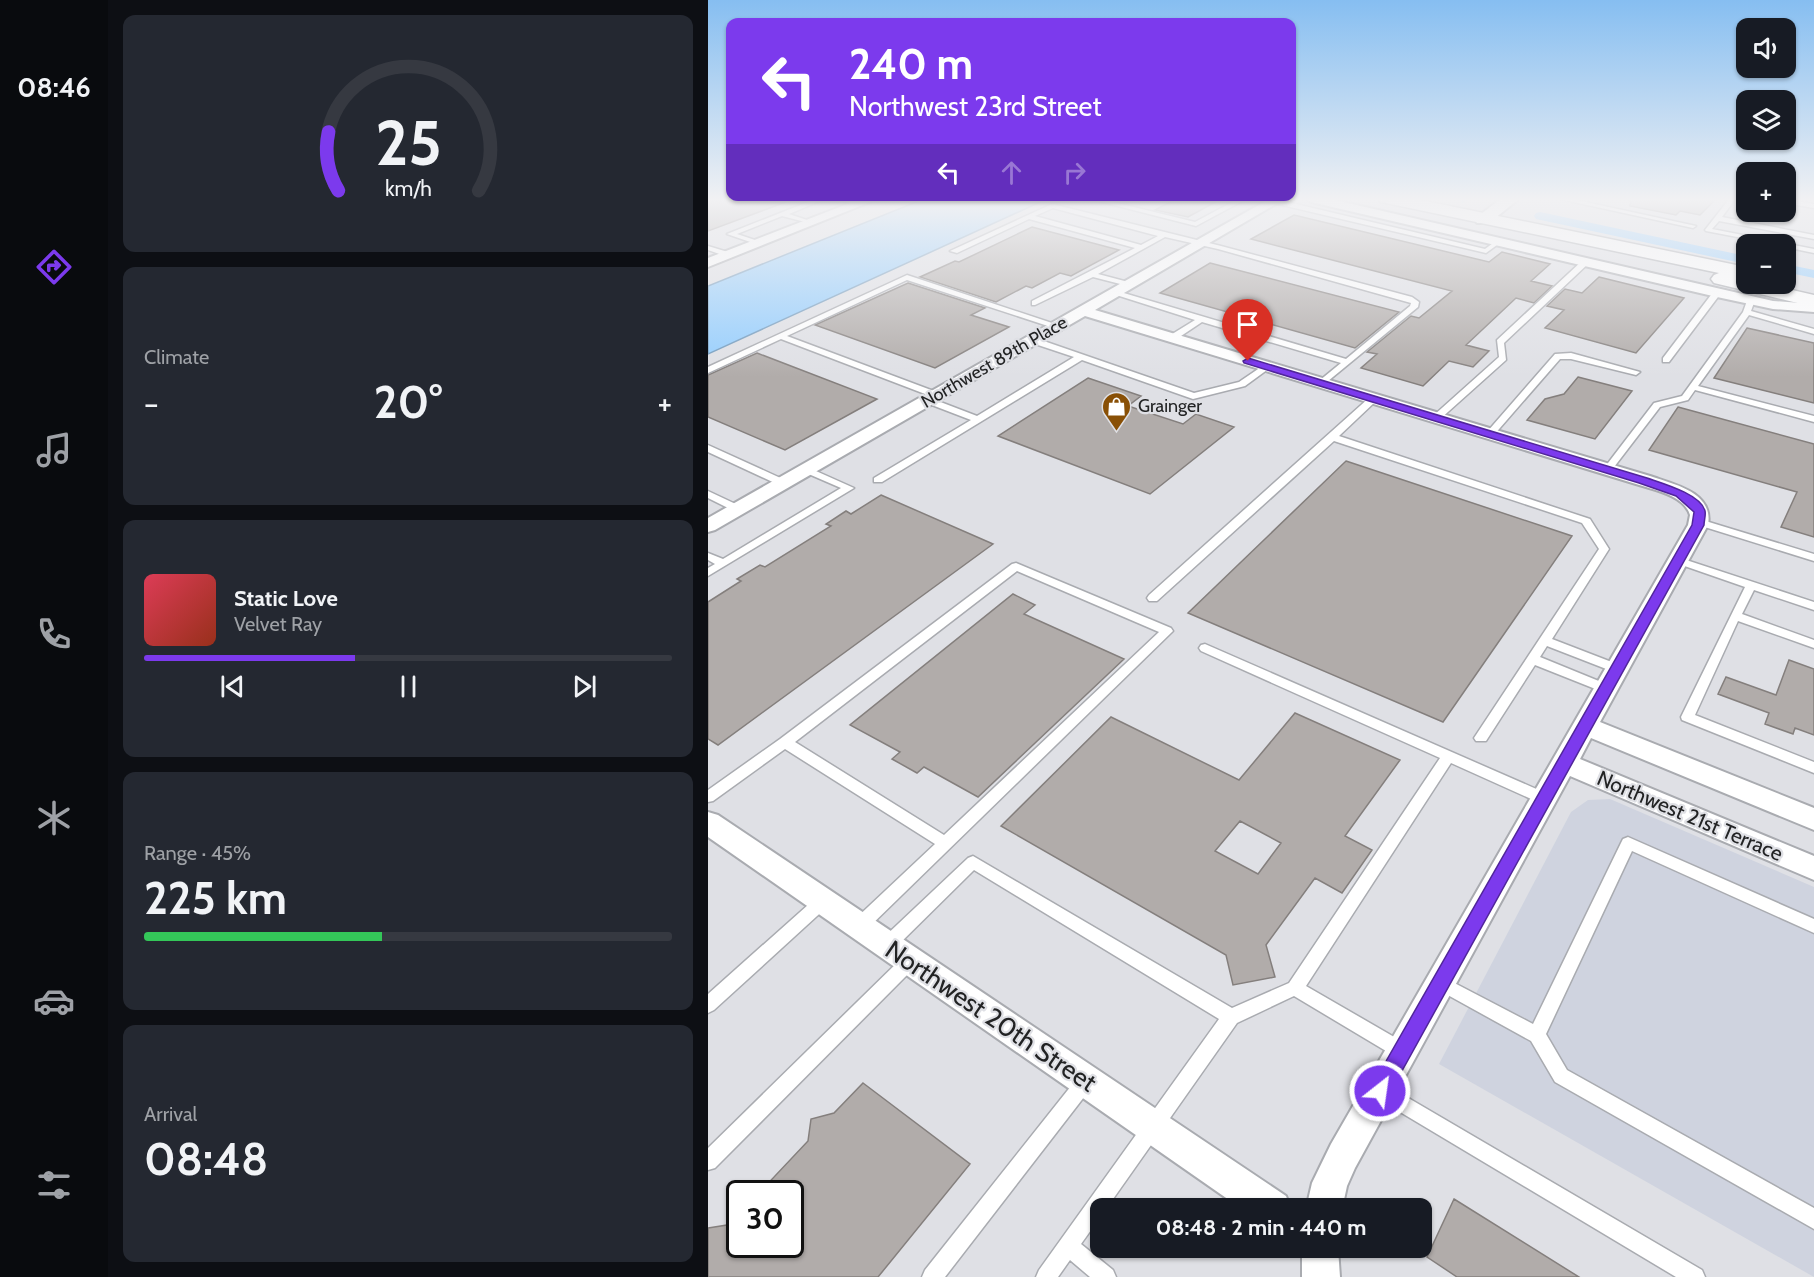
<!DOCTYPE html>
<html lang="en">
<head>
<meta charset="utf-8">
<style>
	:root { --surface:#171b24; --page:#242831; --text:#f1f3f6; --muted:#9ea1a6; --line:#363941; --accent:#7c3aed }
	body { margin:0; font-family:Cabin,sans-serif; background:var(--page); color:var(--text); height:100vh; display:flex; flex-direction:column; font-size:22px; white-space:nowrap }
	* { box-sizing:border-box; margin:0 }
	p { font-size:20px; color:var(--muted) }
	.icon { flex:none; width:33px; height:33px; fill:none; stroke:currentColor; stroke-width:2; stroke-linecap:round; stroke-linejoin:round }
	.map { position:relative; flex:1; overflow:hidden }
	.details { display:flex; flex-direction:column; gap:15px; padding:15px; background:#0d0f14; width:600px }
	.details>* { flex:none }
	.top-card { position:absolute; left:18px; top:18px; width:570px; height:183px; border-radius:12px; box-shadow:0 2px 4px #0004; background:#7c3aed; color:#fff; overflow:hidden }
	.controls { position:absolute; left:1028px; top:18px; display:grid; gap:12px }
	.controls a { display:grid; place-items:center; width:60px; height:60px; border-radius:12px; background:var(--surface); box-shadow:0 2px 4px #0004; font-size:30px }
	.speed { position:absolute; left:18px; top:1180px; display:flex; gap:12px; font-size:30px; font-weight:700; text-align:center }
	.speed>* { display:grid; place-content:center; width:78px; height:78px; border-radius:50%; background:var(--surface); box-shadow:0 2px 4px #0004; line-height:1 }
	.speed .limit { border:3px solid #111; border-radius:9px; background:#fff; color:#111 }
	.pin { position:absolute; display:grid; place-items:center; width:51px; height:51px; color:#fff; margin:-62px -26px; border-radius:50% 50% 50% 0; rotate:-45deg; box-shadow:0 0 6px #0007 }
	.pin .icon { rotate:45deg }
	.me { position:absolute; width:66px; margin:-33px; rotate:30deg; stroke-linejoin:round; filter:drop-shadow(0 0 4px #0008) }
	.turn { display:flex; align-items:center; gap:21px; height:126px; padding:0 24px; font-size:27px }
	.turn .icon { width:78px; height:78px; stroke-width:2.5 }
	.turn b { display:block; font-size:42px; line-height:51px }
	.lanes { display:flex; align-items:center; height:57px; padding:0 24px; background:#0003; justify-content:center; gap:30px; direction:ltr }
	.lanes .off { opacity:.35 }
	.big { font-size:45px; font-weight:700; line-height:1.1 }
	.details .tile { flex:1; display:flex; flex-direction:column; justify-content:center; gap:9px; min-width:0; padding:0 21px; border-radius:12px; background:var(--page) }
	.details .dial { align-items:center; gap:0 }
	.dial svg { height:156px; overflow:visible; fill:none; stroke:var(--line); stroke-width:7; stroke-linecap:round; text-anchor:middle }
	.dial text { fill:var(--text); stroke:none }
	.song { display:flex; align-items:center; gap:18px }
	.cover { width:72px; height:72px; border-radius:9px; background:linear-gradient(135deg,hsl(350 70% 55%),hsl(10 70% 35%)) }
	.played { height:6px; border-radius:3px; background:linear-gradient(90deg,var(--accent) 40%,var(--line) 40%) }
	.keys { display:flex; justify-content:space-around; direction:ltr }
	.heat { display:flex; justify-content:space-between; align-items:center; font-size:33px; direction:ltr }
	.charge { height:9px; border-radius:4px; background:linear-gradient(90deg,#34c759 45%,var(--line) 0) }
	.trip { position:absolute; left:382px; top:1198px; width:342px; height:60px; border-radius:12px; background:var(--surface); box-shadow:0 2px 4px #0004; font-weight:700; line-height:60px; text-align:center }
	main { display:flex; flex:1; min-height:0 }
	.tab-bar { display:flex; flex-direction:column; width:108px; justify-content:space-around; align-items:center; background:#090b0e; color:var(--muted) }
	.tab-bar .icon { width:42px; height:42px }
	.tab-bar .on { color:var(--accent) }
	.tab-bar b { font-size:27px; color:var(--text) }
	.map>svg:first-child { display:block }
</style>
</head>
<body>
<main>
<nav class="tab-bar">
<b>08:46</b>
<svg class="icon on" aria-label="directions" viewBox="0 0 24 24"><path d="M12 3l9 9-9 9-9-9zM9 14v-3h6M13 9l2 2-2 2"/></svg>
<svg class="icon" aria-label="music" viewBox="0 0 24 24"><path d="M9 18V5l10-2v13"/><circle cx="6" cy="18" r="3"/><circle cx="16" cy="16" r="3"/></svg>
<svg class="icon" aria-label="phone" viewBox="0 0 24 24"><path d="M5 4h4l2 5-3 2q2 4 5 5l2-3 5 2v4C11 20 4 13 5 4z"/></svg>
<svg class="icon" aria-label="climate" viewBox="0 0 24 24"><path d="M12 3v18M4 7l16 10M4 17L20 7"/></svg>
<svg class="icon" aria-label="car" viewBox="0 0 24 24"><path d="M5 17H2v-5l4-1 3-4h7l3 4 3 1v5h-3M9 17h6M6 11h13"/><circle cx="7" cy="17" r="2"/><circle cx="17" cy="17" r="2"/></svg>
<svg class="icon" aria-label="filters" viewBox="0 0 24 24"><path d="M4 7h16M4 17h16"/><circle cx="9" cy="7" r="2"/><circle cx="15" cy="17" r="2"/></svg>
</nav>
<section class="details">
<div class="tile dial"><svg viewBox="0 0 100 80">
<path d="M14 69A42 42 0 1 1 86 69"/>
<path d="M14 69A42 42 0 0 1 9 39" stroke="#7c3aed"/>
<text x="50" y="56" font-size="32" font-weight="700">25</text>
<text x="50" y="72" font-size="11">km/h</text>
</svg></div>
<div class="tile"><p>Climate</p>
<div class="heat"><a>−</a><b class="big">20°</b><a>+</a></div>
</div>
<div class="tile">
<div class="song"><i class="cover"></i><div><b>Static Love</b><p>Velvet Ray</p></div></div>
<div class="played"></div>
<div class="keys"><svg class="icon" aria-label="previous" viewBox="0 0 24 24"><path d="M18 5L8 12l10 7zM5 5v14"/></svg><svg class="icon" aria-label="pause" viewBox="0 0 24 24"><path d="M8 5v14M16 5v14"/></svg><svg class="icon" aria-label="next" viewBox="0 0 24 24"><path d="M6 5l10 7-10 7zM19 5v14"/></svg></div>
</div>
<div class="tile"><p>Range · 45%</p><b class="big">225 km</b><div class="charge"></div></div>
<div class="tile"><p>Arrival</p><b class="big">08:48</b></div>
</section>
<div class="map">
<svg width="1106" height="1277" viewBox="0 0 1106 1277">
	<rect width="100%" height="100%" fill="#dfe0e5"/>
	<!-- built -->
	<path fill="#cfd3df" d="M902,799L1106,887V1277L731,1064L863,812L880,800Z"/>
	<!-- water -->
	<path fill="#93cdfe" stroke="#719abd" stroke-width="1.5" d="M218,198H341L0,354V286Z"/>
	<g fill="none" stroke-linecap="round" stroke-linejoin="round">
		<!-- canal -->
		<path fill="#93cdfe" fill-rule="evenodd" d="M746,198H760L761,199L755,203Z
			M832,212L1038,256V264L828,219L826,216L828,213Z
			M1077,264L1106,270V278L1077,272Z"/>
	</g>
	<!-- building -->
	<path fill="#b1acaa" stroke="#847f7d" stroke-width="1.5" fill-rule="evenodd" d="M0,198H83V200L0,231Z
		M470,198H515L480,217L447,210Z
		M923,198H1009L992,215L972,211L968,215L922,206Z
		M586,215L781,262L794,252L842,264L823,281L844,286L826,303L808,298L758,345L781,351L765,367L741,361L715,386L653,368L669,354L659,352L703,316L711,318L744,291L543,239Z
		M324,227L411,250L363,276L352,273L324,288L318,286L288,302L212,277L247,261L251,262Z
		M502,263L691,312L647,348L452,293Z
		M891,277L976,298L928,353L837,328L856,310L839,306L857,289L874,293Z
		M200,283L277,308L263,315L301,327L227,368L107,325Z
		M1039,328L1106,343V403L1006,378Z
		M49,353L169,399L77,450L0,417V375Z
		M870,377L924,391L887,439L819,420L837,399L856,394Z
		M380,378L433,396L420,406L475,424L488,414L526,427L442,494L290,436Z
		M970,407L1106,444V537L1073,527L1089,492L941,450Z
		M638,461L864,536L735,722L480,613Z
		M173,495L285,544L10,745L0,739V602L33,581L29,579L52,565L57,567L123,526L118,524L138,511L143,514Z
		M305,594L327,605L316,614L416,659L270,797L216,767L209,773L184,759L192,752L142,725Z
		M1081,660L1106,669V735L1087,728L1085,734L1057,724L1061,713L1010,694L1018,677L1068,695Z
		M587,713L692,760L637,836L664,850L634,893L607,878L558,945L567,977L525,985L518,955L293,826L403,717L531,780ZM532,821L573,843L550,874L507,851Z
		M155,1083L262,1164L170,1277H0V1228L32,1223V1245H82V1194H50L100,1141L103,1119L126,1113Z
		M746,1199L871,1277H749L719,1257Z"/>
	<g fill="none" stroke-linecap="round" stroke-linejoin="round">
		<defs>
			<path id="service" d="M110,198H119L81,214L105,222V224L74,216L29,234L53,242V244L51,245L19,234Z
				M125,198H135L153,204L150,206Z
				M378,198H389L487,222L532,198H540L488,226Z
				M544,198L567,199L777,249L788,241L793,242L778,253Z
				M847,198H859L988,226L985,228Z
				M1022,198H1028L1014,217L1106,235V239L1011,221L1004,229L1106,249V253L1077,247V244H1066L998,231L997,230Z
				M1077,199L1106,204V208L1077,203Z
				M344,204L513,246L704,297L711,302L710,307L614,386L611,385V381L633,363L494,322L467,340H461V336L487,320L402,293L409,291L638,359L702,306L703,303L510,249L457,237L390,274L424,283V287L385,277L327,305H324V301L427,248L321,219L249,253L242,251ZM345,208L450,236L433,245L327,216Z
				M0,246L23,253L24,255L20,257L0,250Z
				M875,260L882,262L796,343L798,360L731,420H725V416L791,357L789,340Z
				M199,275L353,326L346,328L199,280L79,336L231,393V397H225L73,339L0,373V367Z
				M1006,291L1013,293L961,362H955V358Z
				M1040,298L1047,300L1043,311L1106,329V334L1041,315L990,386L1106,416V422L987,390L980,400L952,407L903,471H897V467L946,403L974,396L1035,312Z
				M321,338H327L486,393L531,382L556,365L563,367L537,386L485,399L374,360L174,482H166V478L263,420L216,402V398H222L269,416L366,357L321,342Z
				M863,353L932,372L928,375L863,359H852L785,436H779V432L847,354Z
				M665,396L669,399L668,401L631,436L882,519L901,549L844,639L914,666L916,669L910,673L906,672L839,646L832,657L903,686L905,689L903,692H895L827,665L778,741H768L766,738L768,735L891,549L874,523L626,441L449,601H441L439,598L441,595L662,397Z
				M0,445L79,481L80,483L75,486L71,485L0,452Z
				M99,467L146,488L0,576V568L7,564L0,560V553L15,559L133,488L96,472L94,470Z
				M0,491L34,507L35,509L30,512L26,511L0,498Z
				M991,519L1106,554V561L987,524L986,522L987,520Z
				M969,557L1106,602V610L1046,590L1034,614L1106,640V648L1030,621L987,715L1106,762V773L974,720L973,717L1037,587L965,562L963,560Z
				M308,563L463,628L465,631L156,932L150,934L144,932L142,927L144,922L227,844L77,749L5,801L0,802V790L72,739L304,564ZM309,571L451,632L236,835L87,742Z
				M497,644L842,795L844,799L842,803L837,804L832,803L743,763L598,986L700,1045L703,1051L700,1057L694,1059L688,1057L586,996L529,1023L398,1209H393V1216L373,1244L405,1270L408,1277H382L362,1260L350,1277H328L331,1270L511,1019L266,870L185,950L179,952L173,950L171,945L173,940L260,858L265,856L524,1008L581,983L732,758L493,651L491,648L493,645Z
				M920,837L1106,919V933L924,851L838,1034L859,1070L1106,1208V1229L847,1082L823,1041L727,988L725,983L727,978L733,976L825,1024L913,843L915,839Z
				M115,894L120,896L123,901L120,906L6,1010L0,1013V994L110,896Z
				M202,954L208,956L210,961L208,966L7,1168L0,1170V1148L196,956Z
				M377,1073L383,1076L386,1082L383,1088L237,1277H214L217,1270L371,1076Z
				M673,1082L994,1270L997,1277H968L667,1097L664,1091L667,1085Z"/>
			<path id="minor" d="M155,198H172L0,267V258Z
				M563,198H578L387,310L942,476C965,484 1006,492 1000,525L892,722L1106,808V830L883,738L872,759L1106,856V880L862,776L647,1168L639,1186L634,1209H598L604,1183L623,1144L980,525L982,515C976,495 946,490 928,484L377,316L7,530L0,532V518Z
				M597,198H618L1065,301L1106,304V312L1065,309L1009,297L603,202Z
				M0,812L10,815L578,1196L583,1209H534L0,837Z
				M594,1248H630L632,1277H594Z"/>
			<path id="tertiary" d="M794,198H812L781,223H769L767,220L769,217Z"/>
			<path id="secondary" d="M669,198H703L1038,267V284H1058L1106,295V307L1006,283L1003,279L1006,275L1011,273L678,203L672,202Z"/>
		</defs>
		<!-- service casing -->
		<use href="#service" stroke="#a9abb0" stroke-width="3"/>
		<!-- minor casing -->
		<use href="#minor" stroke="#a9abb0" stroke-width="4"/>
		<!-- tertiary casing -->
		<use href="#tertiary" stroke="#a9abb0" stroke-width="4"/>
		<!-- secondary casing -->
		<use href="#secondary" stroke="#a9abb0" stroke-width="3"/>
		<!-- service -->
		<use href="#service" fill="#fff" fill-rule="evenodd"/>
		<!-- minor -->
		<use href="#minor" fill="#fff" fill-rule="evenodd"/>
		<!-- tertiary -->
		<use href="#tertiary" fill="#fff" fill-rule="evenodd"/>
		<!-- secondary -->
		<use href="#secondary" fill="#fff" fill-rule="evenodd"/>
	</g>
	<!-- sky -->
	<linearGradient id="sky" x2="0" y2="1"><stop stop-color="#86bef1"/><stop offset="0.53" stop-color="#f1f1f3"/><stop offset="1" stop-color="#f1f1f3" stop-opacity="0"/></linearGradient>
	<rect width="1106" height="377" fill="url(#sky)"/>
	<!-- route -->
	<path fill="#7c3aed" stroke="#51269a" stroke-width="1.5" d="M540,358L939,478C953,483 993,494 997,511C998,515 996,521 996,525L679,1098L672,1101L665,1098L662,1091L665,1084L984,525L986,512L968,496L931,483L536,363L535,361Z"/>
	<!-- icons -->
	<defs>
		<symbol id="shop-pin" viewBox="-11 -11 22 30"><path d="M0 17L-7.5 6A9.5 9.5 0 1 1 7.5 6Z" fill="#895006" stroke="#dfe0e5"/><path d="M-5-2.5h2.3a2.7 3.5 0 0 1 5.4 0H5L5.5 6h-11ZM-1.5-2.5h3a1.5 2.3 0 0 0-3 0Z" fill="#fff"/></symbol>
	</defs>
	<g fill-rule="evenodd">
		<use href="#shop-pin" x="392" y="390" width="33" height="45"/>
	</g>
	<g text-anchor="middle" stroke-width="4.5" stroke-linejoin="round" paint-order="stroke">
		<!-- far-street labels -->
		<g font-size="18" fill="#222324" stroke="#dfe0e5">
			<text transform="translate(286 362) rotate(-30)" y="6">Northwest 89th Place</text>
		</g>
		<!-- far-poi labels -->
		<g font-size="18" fill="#222324" stroke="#dfe0e5" text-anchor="start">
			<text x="430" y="412">Grainger</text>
		</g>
		<!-- street labels -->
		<g font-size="21" fill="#222324" stroke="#dfe0e5">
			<text transform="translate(982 816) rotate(23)" y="7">Northwest 21st Terrace</text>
		</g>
		<!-- near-street labels -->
		<g font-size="26" fill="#222324" stroke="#dfe0e5">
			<text transform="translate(283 1016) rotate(34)" y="9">Northwest 20th Street</text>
		</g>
	</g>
</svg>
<div class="controls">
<a><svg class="icon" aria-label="sound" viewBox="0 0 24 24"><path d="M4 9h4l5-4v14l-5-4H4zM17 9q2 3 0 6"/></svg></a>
<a><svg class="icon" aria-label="layers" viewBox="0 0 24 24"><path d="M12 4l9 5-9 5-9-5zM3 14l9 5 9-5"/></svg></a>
<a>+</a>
<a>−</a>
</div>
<div class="speed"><div class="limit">30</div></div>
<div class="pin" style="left:540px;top:361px;background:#d93025"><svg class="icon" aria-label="arrive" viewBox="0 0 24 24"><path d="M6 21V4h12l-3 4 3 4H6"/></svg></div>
<svg class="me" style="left:672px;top:1091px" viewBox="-20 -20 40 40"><circle r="17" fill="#7c3aed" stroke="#fff" stroke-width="3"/><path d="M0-11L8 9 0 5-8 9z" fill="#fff"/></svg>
<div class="trip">08:48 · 2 min · 440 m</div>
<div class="top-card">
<div class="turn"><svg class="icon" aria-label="left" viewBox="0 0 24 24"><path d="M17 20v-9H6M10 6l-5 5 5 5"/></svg><div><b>240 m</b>Northwest 23rd Street</div></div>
<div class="lanes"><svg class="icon" aria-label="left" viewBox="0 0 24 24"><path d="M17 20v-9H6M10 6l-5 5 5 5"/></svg><svg class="icon off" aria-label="ahead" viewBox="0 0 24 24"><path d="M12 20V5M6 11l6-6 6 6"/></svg><svg class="icon off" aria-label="right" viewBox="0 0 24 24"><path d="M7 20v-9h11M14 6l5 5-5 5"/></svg></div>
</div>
</div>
</main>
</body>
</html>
